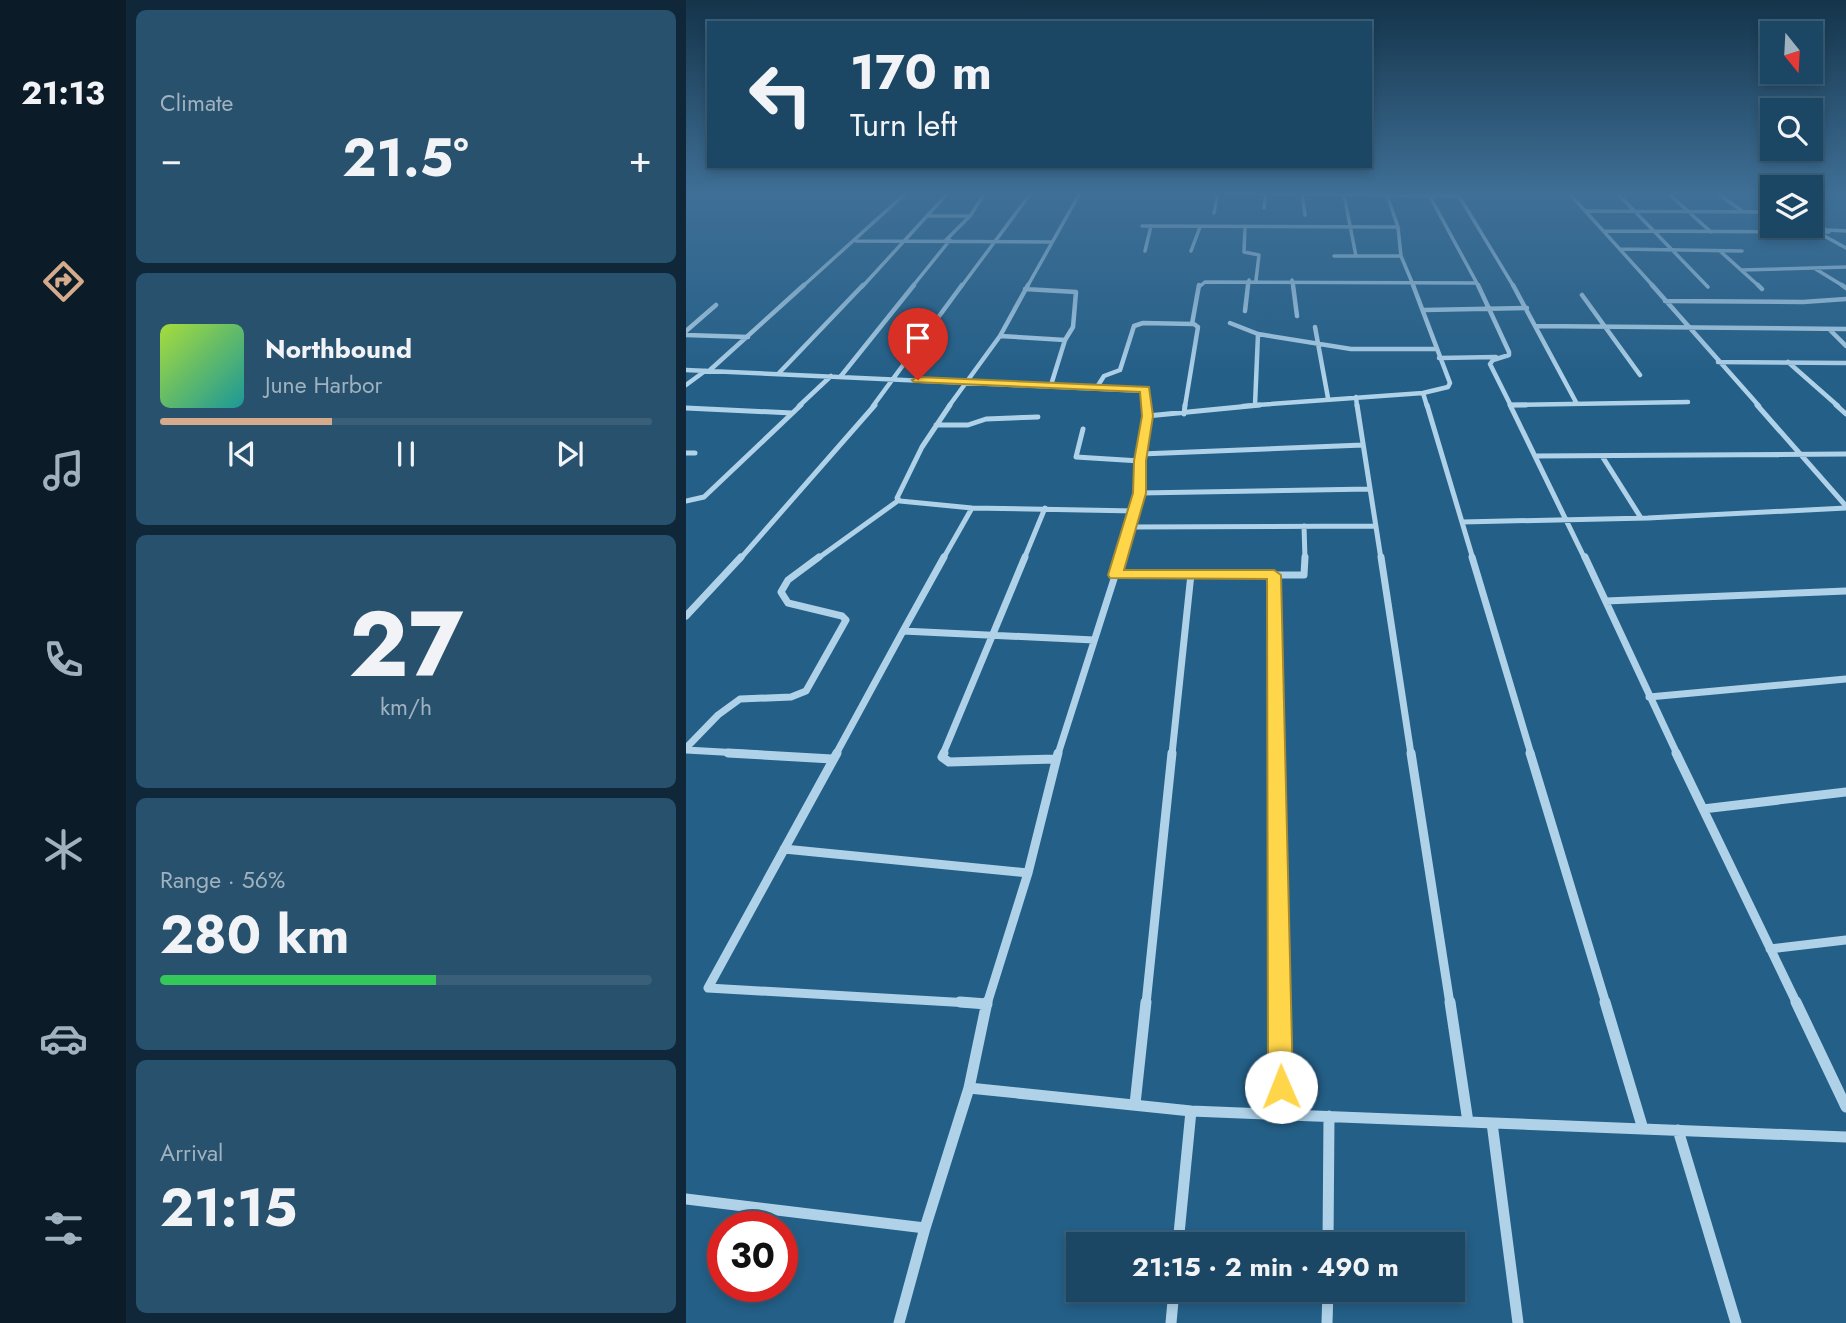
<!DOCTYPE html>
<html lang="en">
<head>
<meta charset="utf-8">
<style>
	:root { --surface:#1b4765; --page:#28516e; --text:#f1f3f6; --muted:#a0b2bf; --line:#395f79; --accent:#d6ab8b }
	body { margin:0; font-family:Jost,sans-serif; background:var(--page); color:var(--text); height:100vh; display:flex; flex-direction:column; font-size:26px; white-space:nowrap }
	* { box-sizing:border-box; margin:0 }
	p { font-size:23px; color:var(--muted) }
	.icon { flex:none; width:38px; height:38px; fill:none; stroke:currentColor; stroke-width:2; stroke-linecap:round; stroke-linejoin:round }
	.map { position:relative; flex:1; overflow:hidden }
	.panel { display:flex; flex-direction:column; gap:10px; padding:10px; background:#0f2738; width:560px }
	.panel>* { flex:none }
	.top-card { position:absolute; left:21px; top:21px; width:665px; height:147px; border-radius:0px; box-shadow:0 4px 10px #0003,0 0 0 2px var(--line); background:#1b4765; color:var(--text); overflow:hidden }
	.needle { width:46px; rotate:162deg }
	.buttons { position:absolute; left:1074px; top:21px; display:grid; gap:14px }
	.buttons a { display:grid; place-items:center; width:63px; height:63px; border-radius:0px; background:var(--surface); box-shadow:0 4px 10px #0003,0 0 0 2px var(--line); font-size:35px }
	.speed { position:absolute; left:21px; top:1211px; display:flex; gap:14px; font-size:35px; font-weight:700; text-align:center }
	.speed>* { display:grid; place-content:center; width:91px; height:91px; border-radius:50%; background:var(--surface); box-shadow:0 4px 10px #0003,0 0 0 2px var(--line); line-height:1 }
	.speed .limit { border:10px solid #d22; background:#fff; color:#111 }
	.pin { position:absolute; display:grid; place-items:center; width:60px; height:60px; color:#fff; margin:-72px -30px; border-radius:50% 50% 50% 0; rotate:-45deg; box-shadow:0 0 7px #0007 }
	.pin .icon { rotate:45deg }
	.me { position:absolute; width:77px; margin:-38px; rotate:359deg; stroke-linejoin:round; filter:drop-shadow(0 0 5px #0008) }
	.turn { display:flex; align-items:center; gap:24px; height:147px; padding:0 28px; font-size:32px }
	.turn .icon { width:91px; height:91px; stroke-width:2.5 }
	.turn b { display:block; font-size:49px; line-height:60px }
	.big { font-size:52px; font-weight:700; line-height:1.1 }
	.panel .card { flex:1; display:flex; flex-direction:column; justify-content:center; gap:10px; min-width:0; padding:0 24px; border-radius:10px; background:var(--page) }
	.panel .dial { align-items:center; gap:0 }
	.dial b { font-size:91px; line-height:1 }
	.song { display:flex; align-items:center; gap:21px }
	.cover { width:84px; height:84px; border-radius:10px; background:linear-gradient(135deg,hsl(80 70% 55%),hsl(180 70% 35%)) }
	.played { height:7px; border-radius:4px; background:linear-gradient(90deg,var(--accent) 35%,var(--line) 35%) }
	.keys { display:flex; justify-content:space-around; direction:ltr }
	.heat { display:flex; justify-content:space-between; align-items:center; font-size:38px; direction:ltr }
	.charge { height:10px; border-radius:5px; background:linear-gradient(90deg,#34c759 56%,var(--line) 0) }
	.trip { position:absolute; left:380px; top:1232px; width:399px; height:70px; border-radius:0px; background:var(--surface); box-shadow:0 4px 10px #0003,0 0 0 2px var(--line); font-weight:700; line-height:70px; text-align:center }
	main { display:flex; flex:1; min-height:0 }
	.menu { display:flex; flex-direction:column; width:126px; justify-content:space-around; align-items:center; background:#0b1c28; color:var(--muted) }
	.menu .icon { width:49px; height:49px }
	.menu .active { color:var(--accent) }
	.menu b { font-size:32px; color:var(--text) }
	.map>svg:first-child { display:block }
</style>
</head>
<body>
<main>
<nav class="menu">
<b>21:13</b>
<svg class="icon active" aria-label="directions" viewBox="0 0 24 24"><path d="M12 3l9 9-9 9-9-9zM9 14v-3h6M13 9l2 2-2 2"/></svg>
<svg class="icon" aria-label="music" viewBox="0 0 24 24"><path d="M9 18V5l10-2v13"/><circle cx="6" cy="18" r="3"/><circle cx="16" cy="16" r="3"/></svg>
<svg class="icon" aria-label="phone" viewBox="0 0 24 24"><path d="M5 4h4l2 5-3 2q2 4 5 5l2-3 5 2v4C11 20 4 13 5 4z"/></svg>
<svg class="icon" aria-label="climate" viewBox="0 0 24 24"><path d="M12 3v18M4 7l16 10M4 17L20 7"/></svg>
<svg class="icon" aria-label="car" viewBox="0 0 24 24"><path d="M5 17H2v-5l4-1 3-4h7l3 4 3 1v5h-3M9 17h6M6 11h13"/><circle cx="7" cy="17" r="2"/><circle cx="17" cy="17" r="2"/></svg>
<svg class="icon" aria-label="filters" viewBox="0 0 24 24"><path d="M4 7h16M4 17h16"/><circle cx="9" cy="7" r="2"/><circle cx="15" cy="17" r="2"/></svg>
</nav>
<section class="panel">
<div class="card"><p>Climate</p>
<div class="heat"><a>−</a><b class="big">21.5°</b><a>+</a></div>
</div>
<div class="card">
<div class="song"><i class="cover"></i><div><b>Northbound</b><p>June Harbor</p></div></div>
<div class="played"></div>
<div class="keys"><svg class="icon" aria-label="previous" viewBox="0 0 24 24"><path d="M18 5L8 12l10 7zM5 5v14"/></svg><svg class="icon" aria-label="pause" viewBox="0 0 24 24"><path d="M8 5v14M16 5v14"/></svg><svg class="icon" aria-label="next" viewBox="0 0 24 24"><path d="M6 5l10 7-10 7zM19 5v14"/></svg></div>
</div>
<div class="card dial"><b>27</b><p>km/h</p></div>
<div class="card"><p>Range · 56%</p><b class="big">280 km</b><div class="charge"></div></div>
<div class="card"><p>Arrival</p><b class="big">21:15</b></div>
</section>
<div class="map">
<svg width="1160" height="1323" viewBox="0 0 1160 1323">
	<rect width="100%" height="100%" fill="#245f87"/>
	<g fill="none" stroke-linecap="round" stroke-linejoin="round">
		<!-- street-far5 -->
		<path stroke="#afd2e9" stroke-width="3.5" d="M540,193L773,196L828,287
			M742,193L793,287
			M883,193L968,287
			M931,193L1022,287
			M1031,193L1056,211
			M616,194L619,215
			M658,195L670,256
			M701,195L712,227L715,256L728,287
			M985,196L1025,232
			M578,208L580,193
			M901,211L1087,212
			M528,213L532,193
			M242,216H284
			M456,226L712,227
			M559,227L558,252L573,255L570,280
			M1142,230L1160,231
			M918,231L1143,232L1125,219
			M1133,233L1160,248
			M260,240L284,216L299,193
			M170,241L365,242
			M934,249L1056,251
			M459,251L465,226
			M505,251L514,227
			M1034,251L1074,287
			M648,256H715
			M1128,268L1159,287
			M1055,270L1160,267
			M606,280L607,287
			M116,287L220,193
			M176,287L262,193
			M226,287L264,240
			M275,287L345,193
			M341,287L394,193
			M513,287L519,282L790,283
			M562,287L563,280"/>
		<!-- street-far4 -->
		<path stroke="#afd2e9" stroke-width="4.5" d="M607,285L611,316
			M792,285L823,352V355L807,360L804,364L825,406
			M827,285L891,404
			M966,285L1073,406
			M1072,285L1076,289
			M1156,285L1160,288
			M339,289L390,292L387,327L379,340
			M896,295L954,375
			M979,301L1117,302L1160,299
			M738,310L841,308
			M559,311L562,285
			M544,323L572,334L569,405
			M506,324L513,285
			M850,326L1160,329
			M629,327L642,398
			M1144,330L1160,346
			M0,331L30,305
			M572,334L665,349H749
			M0,335L62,337
			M314,336L379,340L365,385
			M753,358L810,357
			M1032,362L1160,363
			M1102,362L1152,406
			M0,370L460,391L461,406
			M24,370L118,285
			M93,373L177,285
			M155,376L228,285
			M0,385L19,371
			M411,387L418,376L434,370L448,326L457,323L508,324L512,327L499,406
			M737,393L741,406
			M670,397L671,406
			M825,405L1002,402
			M113,406L145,376
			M187,406L276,285
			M263,406L314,336L342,285
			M557,406L737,393L762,387L764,383L727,285"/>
		<!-- street-far3 -->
		<path stroke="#afd2e9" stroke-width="5" d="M264,405L236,447L211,498L214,501L286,508L450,511
			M671,405L695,559
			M741,405L787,559
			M824,405L899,559
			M825,405H840
			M1071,405L1160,506
			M1150,405L1160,414
			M0,408L106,413
			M498,414L499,405
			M461,416L574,405
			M250,425H282L300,419L352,417
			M397,429L390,457L454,461
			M0,453H9
			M455,454L677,445
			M849,456L1160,454
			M916,456L955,518
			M454,493L684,489
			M0,501L18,497L115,405
			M776,522L962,518L1160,508
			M618,526L619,559
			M445,527L690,526
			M54,559L189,405
			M131,559L213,500
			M257,559L286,508
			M338,559L359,508
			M434,559L450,511L461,405"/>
		<!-- street-far2 -->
		<path stroke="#afd2e9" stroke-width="7" d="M695,557L725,754
			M786,557L845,754
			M899,557L991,754
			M429,575H618L619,557
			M588,575L590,754
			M920,601L1160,591
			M0,616L55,557
			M217,631L258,557
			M963,697L1160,679
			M0,748L32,715L54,699L105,697L120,691L160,620L156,616L102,603L95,592L102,580L133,557
			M0,750L71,754
			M150,754L217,631L408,640
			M257,754L339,557
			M372,754L435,557
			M486,754L505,574"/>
		<!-- street-far1 -->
		<path stroke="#afd2e9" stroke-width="9" d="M42,753L146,759
			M151,753L22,988L301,1004
			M258,753L256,757L263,762L370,759
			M590,753L594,1004
			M725,753L764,1004
			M844,753L920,1004
			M990,753L1111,1004
			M1017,809L1160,792
			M98,849L342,873
			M1084,949L1160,940
			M301,1004L342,873L372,753
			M460,1004L486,753"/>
		<!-- street -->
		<path stroke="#afd2e9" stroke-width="11" d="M274,1002L301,1004
			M594,1002L595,1114
			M764,1002L782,1122
			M919,1002L957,1129
			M1110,1002L1160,1107
			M283,1088L505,1111L1160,1137
			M449,1104L460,1002
			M806,1123L832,1323
			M992,1130L1050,1323
			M0,1199L239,1228
			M492,1244L505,1111
			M642,1244L643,1116
			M213,1323L239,1228L283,1088L301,1002
			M485,1323L488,1290
			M641,1323L642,1290"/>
	</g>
	<!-- sky -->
	<linearGradient id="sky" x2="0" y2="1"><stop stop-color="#14344a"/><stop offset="0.51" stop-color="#3f6f96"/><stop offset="1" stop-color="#3f6f96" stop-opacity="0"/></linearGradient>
	<rect width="1160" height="378" fill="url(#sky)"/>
	<!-- route -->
	<path fill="#ffd54a" stroke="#a68a30" stroke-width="2" d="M232,377L463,387L467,416L460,461V493L438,570H588L595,575L607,1087L603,1096L595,1099L586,1096L582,1087L581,579L424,578L422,575L447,493L448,461L456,416L454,392L228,382L226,380Z"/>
</svg>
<div class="buttons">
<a><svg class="needle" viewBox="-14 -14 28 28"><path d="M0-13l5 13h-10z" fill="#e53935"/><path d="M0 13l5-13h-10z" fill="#a0b2bf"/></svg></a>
<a><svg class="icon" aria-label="search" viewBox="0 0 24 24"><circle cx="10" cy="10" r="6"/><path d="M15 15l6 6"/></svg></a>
<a><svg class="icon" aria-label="layers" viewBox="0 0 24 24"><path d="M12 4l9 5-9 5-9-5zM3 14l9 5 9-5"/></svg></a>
</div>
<div class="speed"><div class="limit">30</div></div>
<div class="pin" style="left:232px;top:380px;background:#d93025"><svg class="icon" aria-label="arrive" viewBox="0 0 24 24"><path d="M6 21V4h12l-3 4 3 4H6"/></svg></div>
<svg class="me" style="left:595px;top:1087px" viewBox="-20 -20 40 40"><circle r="19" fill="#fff"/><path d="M0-13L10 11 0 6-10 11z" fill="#ffd54a"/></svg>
<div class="trip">21:15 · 2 min · 490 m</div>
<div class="top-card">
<div class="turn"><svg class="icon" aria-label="left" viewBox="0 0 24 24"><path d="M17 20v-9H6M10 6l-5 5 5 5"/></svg><div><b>170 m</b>Turn left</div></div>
</div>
</div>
</main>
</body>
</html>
